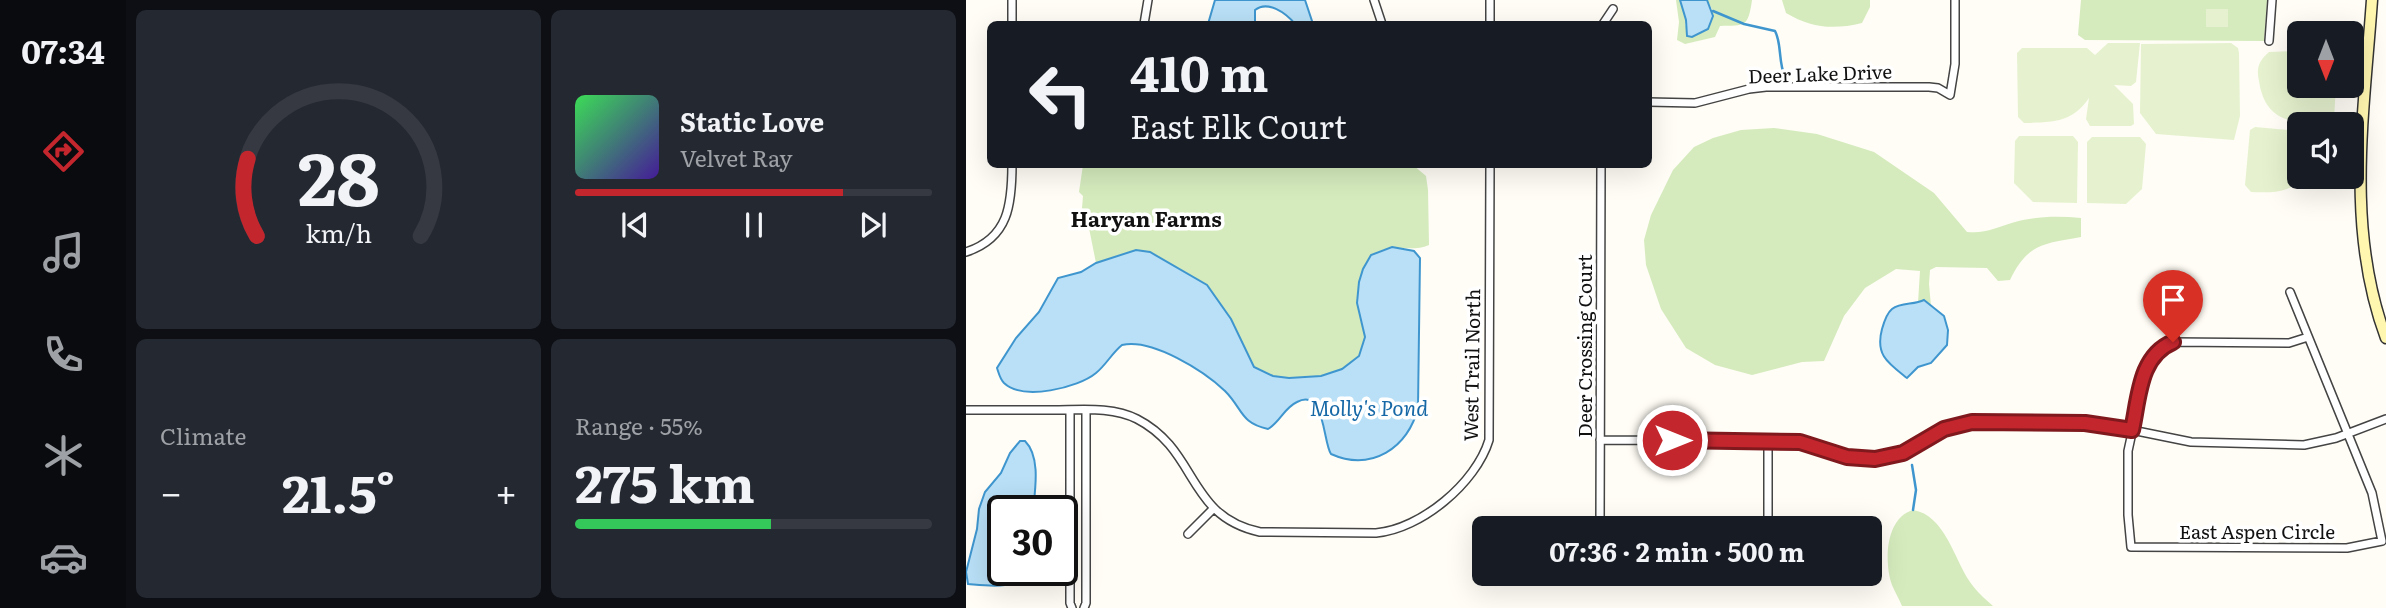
<!DOCTYPE html>
<html lang="en">
<head>
<meta charset="utf-8">
<style>
	:root { --surface:#171b24; --page:#242831; --text:#f1f3f6; --muted:#9ea1a6; --line:#363941; --accent:#c4262e }
	body { margin:0; font-family:Literata,serif; background:var(--page); color:var(--text); height:100vh; display:flex; flex-direction:column; font-size:26px; white-space:nowrap }
	* { box-sizing:border-box; margin:0 }
	p { font-size:23px; color:var(--muted) }
	.icon { flex:none; width:38px; height:38px; fill:none; stroke:currentColor; stroke-width:2; stroke-linecap:round; stroke-linejoin:round }
	.map { position:relative; flex:1; overflow:hidden }
	.sheet { display:flex; flex-direction:column; gap:10px; padding:10px; background:#0d0f14; width:840px }
	.sheet>* { flex:none }
	.top-card { position:absolute; left:21px; top:21px; width:665px; height:147px; border-radius:10px; box-shadow:0 7px 28px #0002; background:#171b24; color:var(--text); overflow:hidden }
	.needle { width:46px; rotate:180deg }
	.controls { position:absolute; left:1321px; top:21px; display:grid; gap:14px }
	.controls a { display:grid; place-items:center; width:77px; height:77px; border-radius:10px; background:var(--surface); box-shadow:0 7px 28px #0002; font-size:35px }
	.speed { position:absolute; left:21px; top:495px; display:flex; gap:14px; font-size:35px; font-weight:700; text-align:center }
	.speed>* { display:grid; place-content:center; width:91px; height:91px; border-radius:50%; background:var(--surface); box-shadow:0 7px 28px #0002; line-height:1 }
	.speed .limit { border:4px solid #111; border-radius:10px; background:#fff; color:#111 }
	.pin { position:absolute; display:grid; place-items:center; width:60px; height:60px; color:#fff; margin:-72px -30px; border-radius:50% 50% 50% 0; rotate:-45deg; box-shadow:0 0 7px #0007 }
	.pin .icon { rotate:45deg }
	.me { position:absolute; width:77px; margin:-38px; rotate:90deg; stroke-linejoin:round; filter:drop-shadow(0 0 5px #0008) }
	.turn { display:flex; align-items:center; gap:24px; height:147px; padding:0 28px; font-size:32px }
	.turn .icon { width:91px; height:91px; stroke-width:2.5 }
	.turn b { display:block; font-size:49px; line-height:60px }
	.big { font-size:52px; font-weight:700; line-height:1.1 }
	.sheet .widget { flex:1; display:flex; flex-direction:column; justify-content:center; gap:10px; min-width:0; padding:0 24px; border-radius:10px; background:var(--page) }
	.sheet .dial { align-items:center; gap:0 }
	.dial svg { height:182px; overflow:visible; fill:none; stroke:var(--line); stroke-width:7; stroke-linecap:round; text-anchor:middle }
	.dial text { fill:var(--text); stroke:none }
	.song { display:flex; align-items:center; gap:21px }
	.cover { width:84px; height:84px; border-radius:10px; background:linear-gradient(135deg,hsl(130 70% 55%),hsl(260 70% 35%)) }
	.played { height:7px; border-radius:4px; background:linear-gradient(90deg,var(--accent) 75%,var(--line) 75%) }
	.keys { display:flex; justify-content:space-around; direction:ltr }
	.heat { display:flex; justify-content:space-between; align-items:center; font-size:38px; direction:ltr }
	.charge { height:10px; border-radius:5px; background:linear-gradient(90deg,#34c759 55%,var(--line) 0) }
	.sheet .tiles { flex:1; display:grid; gap:10px; grid-template-columns:repeat(2,1fr) }
	.trip { position:absolute; left:506px; top:516px; width:410px; height:70px; border-radius:10px; background:var(--surface); box-shadow:0 7px 28px #0002; font-weight:700; line-height:70px; text-align:center }
	main { display:flex; flex:1; min-height:0 }
	.tabs { display:flex; flex-direction:column; width:126px; justify-content:space-around; align-items:center; background:#090b0e; color:var(--muted) }
	.tabs .icon { width:49px; height:49px }
	.tabs .current { color:var(--accent) }
	.tabs b { font-size:32px; color:var(--text) }
	.map>svg:first-child { display:block }
</style>
</head>
<body>
<main>
<nav class="tabs">
<b>07:34</b>
<svg class="icon current" aria-label="directions" viewBox="0 0 24 24"><path d="M12 3l9 9-9 9-9-9zM9 14v-3h6M13 9l2 2-2 2"/></svg>
<svg class="icon" aria-label="music" viewBox="0 0 24 24"><path d="M9 18V5l10-2v13"/><circle cx="6" cy="18" r="3"/><circle cx="16" cy="16" r="3"/></svg>
<svg class="icon" aria-label="phone" viewBox="0 0 24 24"><path d="M5 4h4l2 5-3 2q2 4 5 5l2-3 5 2v4C11 20 4 13 5 4z"/></svg>
<svg class="icon" aria-label="climate" viewBox="0 0 24 24"><path d="M12 3v18M4 7l16 10M4 17L20 7"/></svg>
<svg class="icon" aria-label="car" viewBox="0 0 24 24"><path d="M5 17H2v-5l4-1 3-4h7l3 4 3 1v5h-3M9 17h6M6 11h13"/><circle cx="7" cy="17" r="2"/><circle cx="17" cy="17" r="2"/></svg>
</nav>
<section class="sheet">
<div class="tiles">
<div class="widget dial"><svg viewBox="0 0 100 80">
<path d="M14 69A42 42 0 1 1 86 69"/>
<path d="M14 69A42 42 0 0 1 10 35" stroke="#c4262e"/>
<text x="50" y="56" font-size="32" font-weight="700">28</text>
<text x="50" y="72" font-size="11">km/h</text>
</svg></div>
<div class="widget">
<div class="song"><i class="cover"></i><div><b>Static Love</b><p>Velvet Ray</p></div></div>
<div class="played"></div>
<div class="keys"><svg class="icon" aria-label="previous" viewBox="0 0 24 24"><path d="M18 5L8 12l10 7zM5 5v14"/></svg><svg class="icon" aria-label="pause" viewBox="0 0 24 24"><path d="M8 5v14M16 5v14"/></svg><svg class="icon" aria-label="next" viewBox="0 0 24 24"><path d="M6 5l10 7-10 7zM19 5v14"/></svg></div>
</div>
<div class="widget"><p>Climate</p>
<div class="heat"><a>−</a><b class="big">21.5°</b><a>+</a></div>
</div>
<div class="widget"><p>Range · 55%</p><b class="big">275 km</b><div class="charge"></div></div>
</div>
</section>
<div class="map">
<svg width="1420" height="608" viewBox="0 0 1420 608">
	<rect width="100%" height="100%" fill="#fffdf5"/>
	<!-- green -->
	<path fill="#d5ebbd" d="M710,0H714L720,20L719,26L747,11L741,0H786C782,28 779,25 754,26L749,37L719,44L711,40L713,22Z
		M816,0H904V7L896,23C867,30 845,28 820,13Z
		M1115,0H1301L1298,41L1119,40L1112,35Z
		M808,128L851,134L908,152L968,193L1001,232C1020,234 1031,227 1049,222C1070,216 1093,216 1115,218V237C1077,244 1062,243 1044,280L1032,281L1021,268L970,267L964,270L963,284L965,306L958,301L952,303L954,271L930,269L899,288L878,316L858,361L836,362L786,375L749,365L720,348L695,309L680,265L678,240L685,215L707,170L728,147L747,138L775,130Z
		M117,165H447L460,176L462,190L463,245C445,253 429,243 411,252L391,303L399,337L393,356L376,369L355,376L323,378L306,376L288,367L265,319L241,285L213,268L170,250L130,263L122,223L116,208L117,196L113,192Z
		M947,510C979,515 988,559 1004,582C1010,591 1019,599 1027,606H936C933,599 929,592 926,585C918,563 919,518 947,510Z"/>
	<!-- pitch -->
	<path fill="#e6f2cf" d="M1240,9H1262V27H1240Z
		M1142,43H1174L1170,82L1165,86L1148,85L1167,104L1168,124L1165,126H1124L1120,119L1123,98C1106,123 1087,122 1058,123L1052,117L1051,53L1056,48H1121L1129,55Z
		M1265,43L1272,48L1273,53L1274,116L1268,140L1190,134L1174,113L1175,44Z
		M1333,51L1334,86H1370L1368,118L1364,124C1327,124 1299,122 1293,81C1290,67 1293,61 1303,52Z
		M1289,127L1333,131L1334,177H1337C1325,193 1304,193 1285,192L1279,185L1284,130Z
		M1053,136H1107L1112,142L1111,203L1067,202L1048,183L1049,141Z
		M1126,137H1174L1180,144L1176,189L1160,204L1121,203V142Z"/>
	<!-- water -->
	<path fill="#b9e0f7" stroke="#3f96cf" stroke-width="2" d="M249,0H339L347,24H329C320,13 302,0 289,10V24H242Z
		M714,0H741L747,16L742,29L726,37L721,36L720,20Z
		M426,247L448,251L454,258L452,407C443,448 405,472 365,454C357,443 359,387 331,402C318,408 314,422 302,429C274,423 277,409 259,391C238,371 186,338 156,345C146,353 140,365 130,373C112,388 57,401 38,383C34,379 33,374 31,368L50,338L73,312L92,278L115,272L130,263L170,250L184,252L241,285L265,319L288,367L307,376L323,378L355,376L376,369L393,356L399,337L391,303L393,282L397,269L405,255Z
		M958,300L978,316L982,330L981,345L965,363L952,367L941,378C922,363 909,355 916,329C918,322 921,313 926,309C935,302 948,305 958,300Z
		M54,441H59C75,457 69,490 67,511H37V570L66,571C49,590 25,586 2,584L0,572L11,529L13,509L19,492L35,473L44,453Z"/>
	<g fill="none" stroke-linecap="round" stroke-linejoin="round">
		<!-- stream -->
		<path stroke="#3f96cf" stroke-width="2.5" d="M747,11L778,24L809,31C816,44 812,62 819,77
			M946,465L950,490L947,510"/>
		<defs>
			<path id="street" d="M46,0V24
				M408,0L416,24
				M524,0V24
				M178,24L182,0
				M637,24L647,9
				M1303,41L1306,0
				M682,102L729,103L783,89L800,87H963L972,88L984,95L989,64V0
				M0,252C43,238 46,204 46,164
				M1324,292L1406,493L1416,541L1381,548L1165,547L1162,515V451L1180,368C1187,355 1193,347 1207,342L1323,343L1342,337
				M0,410C29,410 58,410 86,410C114,410 146,406 171,419C233,451 220,516 294,532L410,533C455,529 510,483 523,440L524,164
				M104,410V603L106,608
				M634,440L816,441L851,446L886,458L909,459L937,453L978,429L1006,422L1119,423L1151,427L1225,442L1338,445L1370,438L1420,419
				M802,441V528
				M634,528L635,164
				M222,534L247,509
				M118,608L120,603V410"/>
			<path id="secondary" d="M1406,0C1398,114 1379,228 1420,338"/>
		</defs>
		<!-- street casing -->
		<use href="#street" stroke="#444" stroke-width="10"/>
		<!-- secondary casing -->
		<use href="#secondary" stroke="#333" stroke-width="13"/>
		<!-- street -->
		<use href="#street" stroke="#fff" stroke-width="7"/>
		<!-- secondary -->
		<use href="#secondary" stroke="#fff6b0" stroke-width="10"/>
	</g>
	<g fill="none" stroke-linecap="round" stroke-linejoin="round">
		<defs>
			<path id="route" d="M706,440L834,442L881,457L909,459L937,453L978,429L1006,422L1119,423L1166,430C1173,398 1173,356 1207,342"/>
		</defs>
		<!-- route casing -->
		<use href="#route" stroke="#7f191e" stroke-width="18"/>
		<!-- route -->
		<use href="#route" stroke="#c4262e" stroke-width="12"/>
	</g>
	<g text-anchor="middle" stroke-width="7" stroke-linejoin="round" paint-order="stroke">
		<!-- street labels -->
		<g font-size="19" fill="#111" stroke="#fff">
			<text transform="translate(854 74) rotate(-2)" y="7">Deer Lake Drive</text>
			<text transform="translate(619 346) rotate(-90)" y="7">Deer Crossing Court</text>
			<text transform="translate(506 365) rotate(-89)" y="7">West Trail North</text>
			<text x="1291" y="539">East Aspen Circle</text>
		</g>
		<!-- neighbourhood labels -->
		<g font-size="21" font-weight="bold" fill="#111" stroke="#fff">
			<text x="180" y="227">Haryan Farms</text>
		</g>
		<!-- water labels -->
		<g font-size="21" font-style="italic" fill="#1768a6" stroke="#fff">
			<text x="403" y="416">Molly's Pond</text>
		</g>
	</g>
</svg>
<div class="controls">
<a><svg class="needle" viewBox="-14 -14 28 28"><path d="M0-13l5 13h-10z" fill="#e53935"/><path d="M0 13l5-13h-10z" fill="#9ea1a6"/></svg></a>
<a><svg class="icon" aria-label="sound" viewBox="0 0 24 24"><path d="M4 9h4l5-4v14l-5-4H4zM17 9q2 3 0 6"/></svg></a>
</div>
<div class="speed"><div class="limit">30</div></div>
<div class="pin" style="left:1207px;top:342px;background:#d93025"><svg class="icon" aria-label="arrive" viewBox="0 0 24 24"><path d="M6 21V4h12l-3 4 3 4H6"/></svg></div>
<svg class="me" style="left:706px;top:440px" viewBox="-20 -20 40 40"><circle r="17" fill="#c4262e" stroke="#fff" stroke-width="3"/><path d="M0-11L8 9 0 5-8 9z" fill="#fff"/></svg>
<div class="trip">07:36 · 2 min · 500 m</div>
<div class="top-card">
<div class="turn"><svg class="icon" aria-label="left" viewBox="0 0 24 24"><path d="M17 20v-9H6M10 6l-5 5 5 5"/></svg><div><b>410 m</b>East Elk Court</div></div>
</div>
</div>
</main>
</body>
</html>
